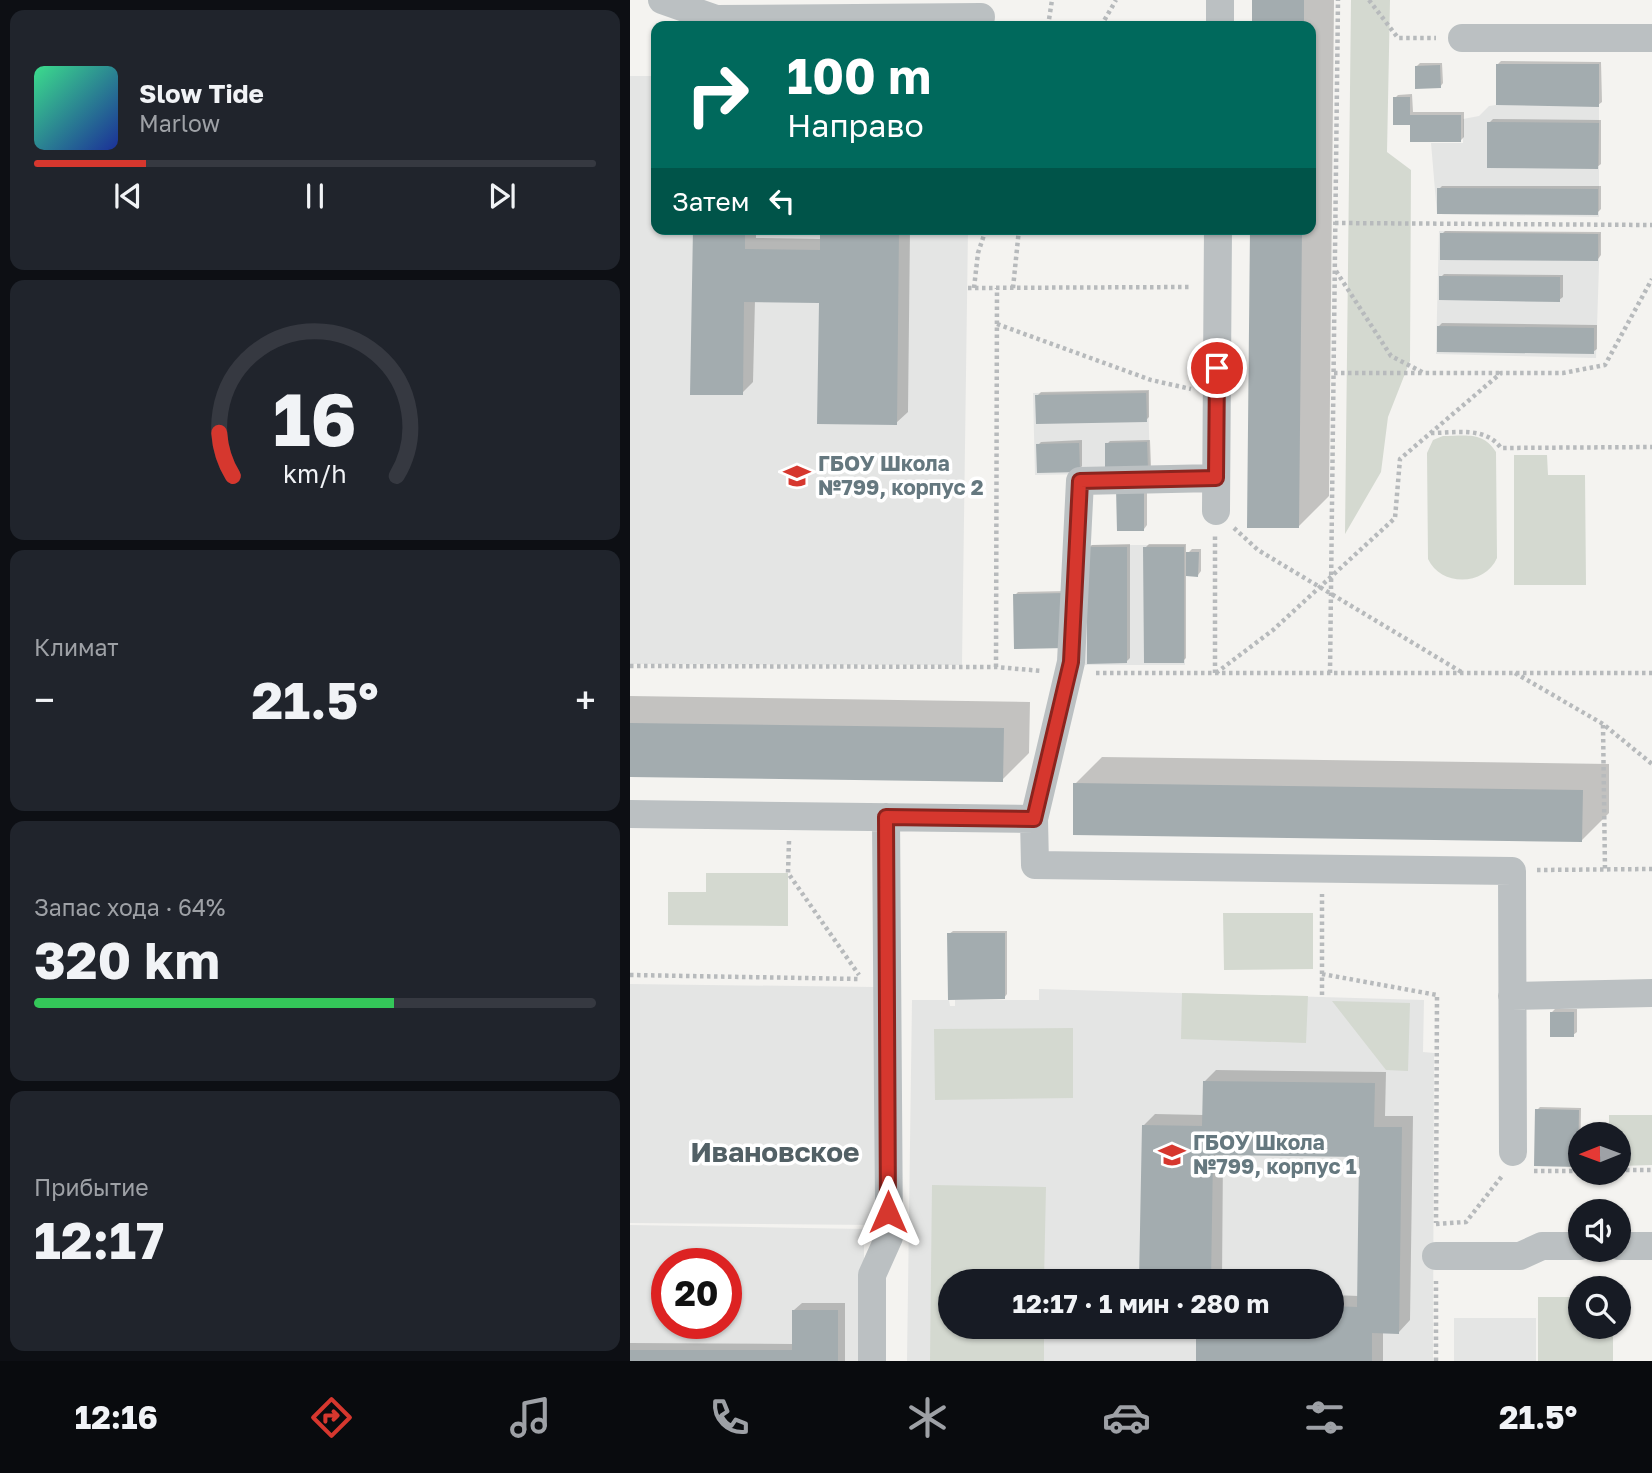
<!DOCTYPE html>
<html lang="ru">
<head>
<meta charset="utf-8">
<style>
	:root { --surface:#171b24; --page:#20242c; --text:#f1f3f6; --muted:#9ea1a6; --line:#363941; --accent:#d6372e }
	body { margin:0; font-family:"Golos Text",sans-serif; background:var(--page); color:var(--text); height:100vh; display:flex; flex-direction:column; font-size:26px; white-space:nowrap }
	* { box-sizing:border-box; margin:0 }
	p { font-size:23px; color:var(--muted) }
	.icon { flex:none; width:38px; height:38px; fill:none; stroke:currentColor; stroke-width:2; stroke-linecap:round; stroke-linejoin:round }
	.map { position:relative; flex:1; overflow:hidden }
	.panel { display:flex; flex-direction:column; gap:10px; padding:10px; background:#0d0f14; width:630px }
	.panel>* { flex:none }
	.banner { position:absolute; left:21px; top:21px; width:665px; height:214px; border-radius:14px; box-shadow:0 2px 5px #0004; background:#00695c; color:#fff; overflow:hidden }
	.needle { width:46px; rotate:269deg }
	.controls { position:absolute; left:938px; top:1122px; display:grid; gap:14px }
	.controls a { display:grid; place-items:center; width:63px; height:63px; border-radius:50%; background:var(--surface); box-shadow:0 2px 5px #0004; font-size:35px }
	.speed { position:absolute; left:21px; top:1248px; display:flex; gap:14px; font-size:35px; font-weight:700; text-align:center }
	.speed>* { display:grid; place-content:center; width:91px; height:91px; border-radius:50%; background:var(--surface); box-shadow:0 2px 5px #0004; line-height:1 }
	.speed .limit { border:10px solid #d22; background:#fff; color:#111 }
	.pin { position:absolute; display:grid; place-items:center; width:60px; height:60px; color:#fff; margin:-30px; border:4px solid #fff; border-radius:50%; box-shadow:0 2px 7px #0007 }
	.me { position:absolute; width:77px; margin:-38px; rotate:0deg; stroke-linejoin:round; filter:drop-shadow(0 0 5px #0008) }
	.turn { display:flex; align-items:center; gap:24px; height:147px; padding:0 21px; font-size:32px }
	.turn .icon { width:91px; height:91px; stroke-width:2.5 }
	.turn b { display:block; font-size:49px; line-height:60px }
	.then { display:flex; align-items:center; height:66px; padding:0 21px; background:#0003; gap:14px; font-size:26px }
	.big { font-size:52px; font-weight:700; line-height:1.1 }
	.panel .tile { flex:1; display:flex; flex-direction:column; justify-content:center; gap:10px; min-width:0; padding:0 24px; border-radius:14px; background:var(--page) }
	.panel .dial { align-items:center; gap:0 }
	.dial svg { height:182px; overflow:visible; fill:none; stroke:var(--line); stroke-width:7; stroke-linecap:round; text-anchor:middle }
	.dial text { fill:var(--text); stroke:none }
	.song { display:flex; align-items:center; gap:21px }
	.cover { width:84px; height:84px; border-radius:10px; background:linear-gradient(135deg,hsl(150 70% 55%),hsl(230 70% 35%)) }
	.played { height:7px; border-radius:4px; background:linear-gradient(90deg,var(--accent) 20%,var(--line) 20%) }
	.keys { display:flex; justify-content:space-around; direction:ltr }
	.heat { display:flex; justify-content:space-between; align-items:center; font-size:38px; direction:ltr }
	.charge { height:10px; border-radius:5px; background:linear-gradient(90deg,#34c759 64%,var(--line) 0) }
	.trip { position:absolute; left:308px; top:1269px; width:406px; height:70px; border-radius:35px; background:var(--surface); box-shadow:0 2px 5px #0004; font-weight:700; line-height:70px; text-align:center }
	.tab-bar { display:flex; height:112px; justify-content:space-around; align-items:center; background:#090b0e; color:var(--muted) }
	.tab-bar .icon { width:49px; height:49px }
	.tab-bar .selected { color:var(--accent) }
	.tab-bar b { font-size:32px; color:var(--text) }
	main { display:flex; flex:1; min-height:0 }
	.map>svg:first-child { display:block }
</style>
</head>
<body>
<main>
<section class="panel">
<div class="tile">
<div class="song"><i class="cover"></i><div><b>Slow Tide</b><p>Marlow</p></div></div>
<div class="played"></div>
<div class="keys"><svg class="icon" aria-label="previous" viewBox="0 0 24 24"><path d="M18 5L8 12l10 7zM5 5v14"/></svg><svg class="icon" aria-label="pause" viewBox="0 0 24 24"><path d="M8 5v14M16 5v14"/></svg><svg class="icon" aria-label="next" viewBox="0 0 24 24"><path d="M6 5l10 7-10 7zM19 5v14"/></svg></div>
</div>
<div class="tile dial"><svg viewBox="0 0 100 80">
<path d="M14 69A42 42 0 1 1 86 69"/>
<path d="M14 69A42 42 0 0 1 8 50" stroke="#d6372e"/>
<text x="50" y="56" font-size="32" font-weight="700">16</text>
<text x="50" y="72" font-size="11">km/h</text>
</svg></div>
<div class="tile"><p>Климат</p>
<div class="heat"><a>−</a><b class="big">21.5°</b><a>+</a></div>
</div>
<div class="tile"><p>Запас хода · 64%</p><b class="big">320 km</b><div class="charge"></div></div>
<div class="tile"><p>Прибытие</p><b class="big">12:17</b></div>
</section>
<div class="map">
<svg width="1022" height="1361" viewBox="0 0 1022 1361">
	<rect width="100%" height="100%" fill="#f4f3f0"/>
	<!-- built -->
	<path fill="#e4e5e4" fill-rule="evenodd" d="M866,64H969V217L807,214L801,143H833V119L849,116L859,106L866,105Z
		M0,76H26V229H338L332,665L0,664Z
		M809,231L970,234L966,358L806,354Z
		M518,391L520,473L405,475L403,393Z
		M455,545H555V665H455Z
		M0,984L244,987V1225L0,1223Z
		M409,989L794,1000L793,1052L804,1053L803,1361H277L282,1000H319L320,1006H325V1000H409ZM320,1281H702V1326H320Z
		M0,1225L234,1229V1361H0ZM37,1264H96V1323H37Z
		M824,1318H906V1361H824Z"/>
	<!-- green -->
	<path fill="#d4d9d0" d="M721,0H760L757,152L781,170L780,361L758,417L751,472L715,534Z
		M813,436C836,436 853,431 866,452L867,558C855,586 811,587 798,559L797,453L803,440Z
		M884,455H917L918,475H955L956,585H884Z
		M76,873H158V926L38,925V892H76Z
		M593,913H683V969L594,970Z
		M552,993L678,996L676,1043L551,1039Z
		M702,1001L780,1003L778,1071L756,1070Z
		M443,1028V1098L305,1100L304,1029Z
		M979,1115H1022V1165L989,1166V1134H979Z
		M302,1185L416,1187L414,1281H320V1326L414,1327V1361H300Z
		M908,1297H950V1326L983,1327V1361H908Z"/>
	<!-- shadow -->
	<path fill="#0003" d="M624,0H704L699,496L668,527L622,229H681V26H624Z
		M871,61L971,62L972,102L968,105L867,65Z
		M790,63H812L813,83L810,87L786,67Z
		M782,94L783,112H834V137L831,140L781,123L765,98L768,95Z
		M863,119L971,120V164L967,167L859,123Z
		M812,186H971V209L967,213L809,189Z
		M65,229H126V238L192,239V229H280L278,412L266,423L191,302L125,300L123,382L112,393Z
		M815,231L971,232V255L968,259L812,234Z
		M814,274L933,275V297L929,300L811,277Z
		M812,323L967,325V349L963,352L809,326Z
		M519,390V417L516,420L407,396L411,392Z
		M452,440V466L449,470L408,445L411,442Z
		M520,440L521,466L477,470V444L480,441Z
		M517,486V525L514,529L488,489Z
		M500,544V658L496,662L458,548L462,545Z
		M519,544H556V555L562,549H571V571L568,575H556V658L553,661L515,548Z
		M438,591L439,643L385,595L388,592Z
		M0,696L400,702L399,753L372,780L0,775Z
		M472,757L979,764V813L952,840L445,784Z
		M323,931H377V994L374,998L319,934Z
		M925,1009H947V1032L943,1035L922,1012Z
		M586,1070L756,1072L755,1116H783L780,1320L769,1332H753V1361H568L702,1326V1295L729,1296L731,1155L593,1154L592,1281H511L513,1126L525,1114L574,1115V1082Z
		M910,1107L951,1108L950,1162L947,1165L907,1110Z
		M172,1303H215V1361H0V1343L164,1344V1310Z"/>
	<!-- building -->
	<path fill="#a3acaf" d="M622,0H674V26H622Z
		M866,64H969V107L866,105Z
		M810,65L811,88L785,89V66Z
		M763,97H780V115H831V142H780V125H763Z
		M857,122L969,123L968,169L857,168Z
		M807,188L968,189V215L807,214Z
		M63,229H115V249L190,250V229H269L267,425L187,424L189,303L114,302L113,395H60Z
		M620,229H672L669,528H617Z
		M810,233L968,234V261L810,260Z
		M809,276L930,277V302L809,300Z
		M807,326L964,328V354L807,352Z
		M516,393L517,422L406,424L405,395Z
		M517,442L518,471L475,472V443Z
		M449,443L450,472L407,473L406,444Z
		M486,488H514V531H487Z
		M457,547H497V663L457,664Z
		M513,547H554V663H514Z
		M556,552H569L568,577L556,576Z
		M435,593L436,648L384,649L383,594Z
		M0,723L374,728L373,782L0,777Z
		M443,783L953,790L952,842L443,835Z
		M317,933H375V999L318,1000Z
		M920,1012H944V1037H920Z
		M573,1081L745,1083L744,1127H772L769,1334L742,1333V1361H566V1326H702V1306L727,1307L729,1157L583,1155L581,1281H509L512,1125L572,1126Z
		M905,1109L949,1110L948,1167L904,1166Z
		M162,1310H208V1361H0V1350H162Z"/>
	<g fill="none" stroke-linecap="round" stroke-linejoin="round">
		<!-- path -->
		<path stroke="#b7babc" stroke-width="4.5" stroke-dasharray="3.5 3.5" stroke-linecap="butt" d="M739,0L768,38H806
			M418,26L422,0
			M471,26L486,0
			M705,223L1022,225
			M706,271L761,356L794,373H871
			M338,288L561,287
			M344,288L348,253L356,229
			M383,288L389,229
			M367,324L521,380L561,389
			M704,373H793
			M801,433C826,433 855,426 871,448L1022,447
			M604,528L628,550L833,673
			M0,666L366,667L412,671
			M366,667L367,288
			M466,673H1022
			M585,673V536
			M586,673L643,630L765,518L770,459L871,373H933L975,365L1022,279
			M700,673L708,0
			M885,673L973,724L1022,764
			M973,725L975,870
			M159,841L158,873L229,975
			M907,870L1022,869
			M692,974L807,995L806,1223
			M0,975L230,979
			M692,995V894
			M989,1170H1022
			M904,1171H950
			M806,1224L836,1222L872,1176
			M806,1361V1281"/>
		<!-- minor -->
		<path stroke="#bbc0c2" stroke-width="28" d="M32,0L86,19L351,17
			M590,26V0
			M832,38H1022
			M586,511L588,229
			M0,814L404,819L405,865L882,871L883,1152
			M404,819L441,662L450,481L586,478
			M882,996L1022,993
			M989,1246H1022
			M806,1256H890L912,1246H950
			M242,1361V1275L259,1237L256,817"/>
	</g>
	<g fill="none" stroke-linecap="round" stroke-linejoin="round">
		<defs>
			<path id="route" d="M258,1212L256,817L404,819L441,662L450,481L586,478L587,368"/>
		</defs>
		<!-- route casing -->
		<use href="#route" stroke="#8b241e" stroke-width="18"/>
		<!-- route -->
		<use href="#route" stroke="#d6372e" stroke-width="12"/>
	</g>
	<!-- icons -->
	<defs>
		<symbol id="school-bare" viewBox="-9 -9 18 18"><path d="M0-5L7-2L0 1L-7-2ZM-4 1L0 2.5L4 1V4Q0 6-4 4Z" fill="#d6372e" stroke="#fff" stroke-width="2.5" paint-order="stroke"/></symbol>
	</defs>
	<g fill-rule="evenodd">
		<use href="#school-bare" x="148" y="457" width="38" height="38"/>
		<use href="#school-bare" x="523" y="1136" width="38" height="38"/>
	</g>
	<g text-anchor="middle" stroke-width="7" stroke-linejoin="round" paint-order="stroke">
		<!-- poi labels -->
		<g font-size="21" font-weight="bold" fill="#65787f" stroke="#fff" text-anchor="start">
			<text x="188" y="471">ГБОУ Школа<tspan x="188" dy="24">№799, корпус 2</tspan></text>
			<text x="563" y="1150">ГБОУ Школа<tspan x="563" dy="24">№799, корпус 1</tspan></text>
		</g>
		<!-- district labels -->
		<g font-size="28" font-weight="bold" fill="#526065" stroke="#fff">
			<text x="145" y="1162">Ивановское</text>
		</g>
	</g>
</svg>
<div class="controls">
<a><svg class="needle" viewBox="-14 -14 28 28"><path d="M0-13l5 13h-10z" fill="#e53935"/><path d="M0 13l5-13h-10z" fill="#9ea1a6"/></svg></a>
<a><svg class="icon" aria-label="sound" viewBox="0 0 24 24"><path d="M4 9h4l5-4v14l-5-4H4zM17 9q2 3 0 6"/></svg></a>
<a><svg class="icon" aria-label="search" viewBox="0 0 24 24"><circle cx="10" cy="10" r="6"/><path d="M15 15l6 6"/></svg></a>
</div>
<div class="speed"><div class="limit">20</div></div>
<div class="pin" style="left:587px;top:368px;background:#d93025"><svg class="icon" aria-label="arrive" viewBox="0 0 24 24"><path d="M6 21V4h12l-3 4 3 4H6"/></svg></div>
<svg class="me" style="left:258px;top:1212px" viewBox="-20 -20 40 40"><path d="M0-17L14 15 0 8-14 15z" fill="#d6372e" stroke="#fff" stroke-width="4"/></svg>
<div class="trip">12:17 · 1 мин · 280 m</div>
<div class="banner">
<div class="turn"><svg class="icon" aria-label="right" viewBox="0 0 24 24"><path d="M7 20v-9h11M14 6l5 5-5 5"/></svg><div><b>100 m</b>Направо</div></div>
<div class="then">Затем<svg class="icon" aria-label="left" viewBox="0 0 24 24"><path d="M17 20v-9H6M10 6l-5 5 5 5"/></svg></div>
</div>
</div>
</main>
<nav class="tab-bar">
<b>12:16</b>
<svg class="icon selected" aria-label="directions" viewBox="0 0 24 24"><path d="M12 3l9 9-9 9-9-9zM9 14v-3h6M13 9l2 2-2 2"/></svg>
<svg class="icon" aria-label="music" viewBox="0 0 24 24"><path d="M9 18V5l10-2v13"/><circle cx="6" cy="18" r="3"/><circle cx="16" cy="16" r="3"/></svg>
<svg class="icon" aria-label="phone" viewBox="0 0 24 24"><path d="M5 4h4l2 5-3 2q2 4 5 5l2-3 5 2v4C11 20 4 13 5 4z"/></svg>
<svg class="icon" aria-label="climate" viewBox="0 0 24 24"><path d="M12 3v18M4 7l16 10M4 17L20 7"/></svg>
<svg class="icon" aria-label="car" viewBox="0 0 24 24"><path d="M5 17H2v-5l4-1 3-4h7l3 4 3 1v5h-3M9 17h6M6 11h13"/><circle cx="7" cy="17" r="2"/><circle cx="17" cy="17" r="2"/></svg>
<svg class="icon" aria-label="filters" viewBox="0 0 24 24"><path d="M4 7h16M4 17h16"/><circle cx="9" cy="7" r="2"/><circle cx="15" cy="17" r="2"/></svg>
<b>21.5°</b>
</nav>
</body>
</html>
